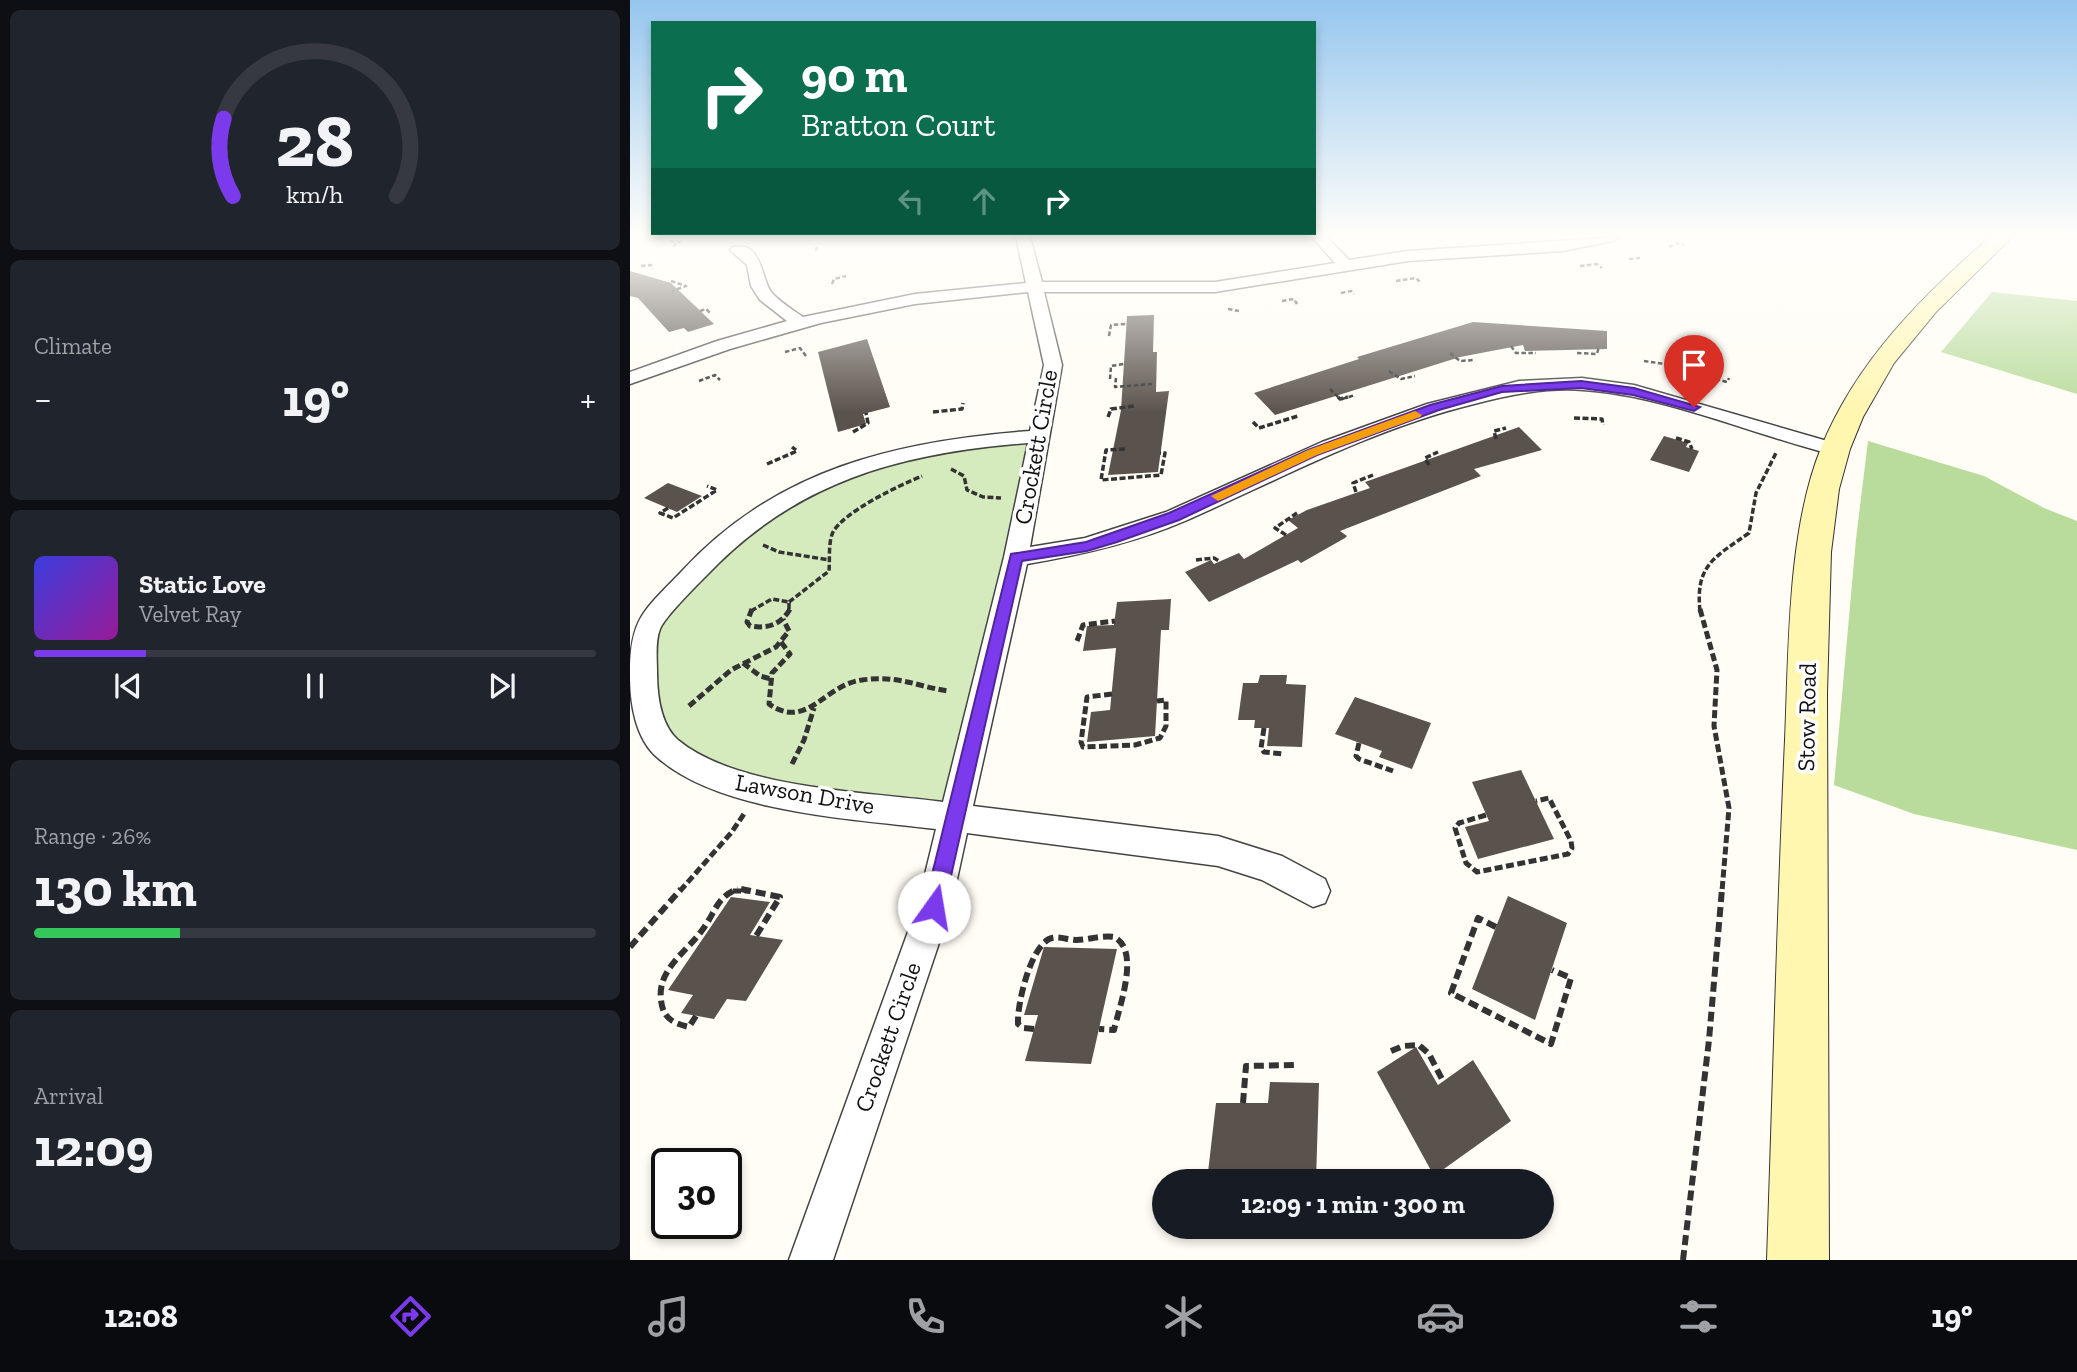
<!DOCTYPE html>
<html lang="en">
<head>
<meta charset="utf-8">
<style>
	:root { --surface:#171b24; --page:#20242c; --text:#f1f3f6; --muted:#9ea1a6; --line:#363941; --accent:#7c3aed }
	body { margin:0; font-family:"Zilla Slab",serif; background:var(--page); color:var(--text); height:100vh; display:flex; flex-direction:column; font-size:26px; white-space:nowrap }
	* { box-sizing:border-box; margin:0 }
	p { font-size:23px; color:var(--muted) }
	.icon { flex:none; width:38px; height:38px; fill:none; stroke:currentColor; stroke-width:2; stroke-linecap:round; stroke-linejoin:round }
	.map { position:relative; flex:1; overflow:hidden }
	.sheet { display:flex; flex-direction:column; gap:10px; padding:10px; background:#0d0f14; width:630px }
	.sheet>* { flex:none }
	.banner { position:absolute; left:21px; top:21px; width:665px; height:214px; border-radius:0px; box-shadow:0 4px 10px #0003; background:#0b6e4f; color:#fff; overflow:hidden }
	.speed { position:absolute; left:21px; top:1148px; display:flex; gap:14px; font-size:35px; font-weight:700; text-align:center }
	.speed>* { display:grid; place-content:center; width:91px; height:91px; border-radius:50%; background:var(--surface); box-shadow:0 4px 10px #0003; line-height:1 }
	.speed .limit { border:4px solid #111; border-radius:10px; background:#fff; color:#111 }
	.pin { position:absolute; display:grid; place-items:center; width:60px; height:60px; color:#fff; margin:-72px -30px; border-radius:50% 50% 50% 0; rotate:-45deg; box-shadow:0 0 7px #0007 }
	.pin .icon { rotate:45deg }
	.me { position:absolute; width:77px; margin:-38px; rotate:13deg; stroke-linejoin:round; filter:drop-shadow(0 0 5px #0008) }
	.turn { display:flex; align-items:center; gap:24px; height:147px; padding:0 35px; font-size:32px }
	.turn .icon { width:91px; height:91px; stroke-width:2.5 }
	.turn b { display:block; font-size:49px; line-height:60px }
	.lanes { display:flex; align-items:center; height:66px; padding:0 35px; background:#0003; justify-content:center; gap:35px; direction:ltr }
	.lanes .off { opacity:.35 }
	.big { font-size:52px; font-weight:700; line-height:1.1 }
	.sheet .card { flex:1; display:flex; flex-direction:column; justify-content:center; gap:10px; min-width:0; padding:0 24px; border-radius:10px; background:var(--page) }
	.sheet .dial { align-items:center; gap:0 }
	.dial svg { height:182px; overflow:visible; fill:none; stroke:var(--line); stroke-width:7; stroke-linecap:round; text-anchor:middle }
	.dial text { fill:var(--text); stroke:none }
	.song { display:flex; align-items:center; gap:21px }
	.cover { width:84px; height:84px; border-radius:10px; background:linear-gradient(135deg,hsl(240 70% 55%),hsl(300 70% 35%)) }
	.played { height:7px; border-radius:4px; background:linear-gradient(90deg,var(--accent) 20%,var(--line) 20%) }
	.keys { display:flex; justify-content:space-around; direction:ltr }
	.heat { display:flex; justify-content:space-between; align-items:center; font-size:38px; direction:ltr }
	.charge { height:10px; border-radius:5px; background:linear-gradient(90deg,#34c759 26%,var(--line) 0) }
	.trip { position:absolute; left:522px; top:1169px; width:402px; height:70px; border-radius:35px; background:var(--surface); box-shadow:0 4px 10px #0003; font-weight:700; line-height:70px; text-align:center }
	.dock { display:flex; height:112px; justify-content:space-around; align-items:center; background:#090b0e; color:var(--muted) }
	.dock .icon { width:49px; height:49px }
	.dock .selected { color:var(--accent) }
	.dock b { font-size:32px; color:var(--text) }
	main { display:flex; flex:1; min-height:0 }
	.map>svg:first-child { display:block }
</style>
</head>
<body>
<main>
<section class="sheet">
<div class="card dial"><svg viewBox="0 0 100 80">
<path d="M14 69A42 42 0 1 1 86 69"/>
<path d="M14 69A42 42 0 0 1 10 35" stroke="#7c3aed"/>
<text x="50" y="56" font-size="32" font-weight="700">28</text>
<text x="50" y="72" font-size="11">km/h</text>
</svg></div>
<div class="card"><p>Climate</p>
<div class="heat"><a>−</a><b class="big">19°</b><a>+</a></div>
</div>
<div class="card">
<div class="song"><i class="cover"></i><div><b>Static Love</b><p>Velvet Ray</p></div></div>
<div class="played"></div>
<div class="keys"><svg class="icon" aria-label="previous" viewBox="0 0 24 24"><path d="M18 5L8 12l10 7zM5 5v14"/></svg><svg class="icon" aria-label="pause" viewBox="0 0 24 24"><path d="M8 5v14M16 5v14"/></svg><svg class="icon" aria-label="next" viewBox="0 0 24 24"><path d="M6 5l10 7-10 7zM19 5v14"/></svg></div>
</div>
<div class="card"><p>Range · 26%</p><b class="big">130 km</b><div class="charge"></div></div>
<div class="card"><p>Arrival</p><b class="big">12:09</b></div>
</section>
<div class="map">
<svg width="1447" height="1260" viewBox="0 0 1447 1260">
	<rect width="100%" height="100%" fill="#fffdf5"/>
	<!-- green -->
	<path fill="#d5ebbd" d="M411,436L324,817L187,800L36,748L17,628L114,527L269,454Z"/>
	<!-- forest -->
	<path fill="#b9dc9c" d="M1362,292L1447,301V394L1311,352Z
		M1238,441L1354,476L1414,508L1447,521V850L1284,814L1204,785L1226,539Z"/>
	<!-- building -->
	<path fill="#5a524d" d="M0,271L41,283L84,324L58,332L54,328L39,332L8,298L0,296Z
		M524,315L523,352H527L526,392L539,391L528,472L478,475L491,410L497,316Z
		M843,322L977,331V349L895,351L893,345L830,357L645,415L624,393L729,359L727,357Z
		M237,339L260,407L233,414L236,424L208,432L188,352Z
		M889,427L912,450L844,469L851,476L710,531L717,536L715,538L671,563L668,560L579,602L555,572L581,560L584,564L609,553L614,559L668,528L658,520L677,510L740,488L735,482Z
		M1034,436L1058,443L1056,447L1069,451L1059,472L1020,460Z
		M38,483L72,496L47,512L14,498Z
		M541,599L539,630H531L525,736L457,742L461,712L480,710L486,648L453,651L457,626L484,625L487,602Z
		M630,675H657L656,684L676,685L672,747L637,746L639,728H624L625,720H608L613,683H628Z
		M725,697L801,723L782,769L749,757L752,751L705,734Z
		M891,770L924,839L848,859L835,827L859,821L842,782Z
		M878,896L937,923L905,1020L842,989Z
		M101,897L140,902L120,935L153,940L116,1001L97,999L84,1019L51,1013L63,995L38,990Z
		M414,947L487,949L461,1064L395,1061L408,1015H394Z
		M786,1047L808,1085L843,1060L881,1121L804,1176L747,1072Z
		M640,1082L689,1083L686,1181H577L586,1103H638Z"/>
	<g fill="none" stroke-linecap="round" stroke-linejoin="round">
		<defs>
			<path id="street" d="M386,237H400L412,282H585L705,263L682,237H697L719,260L778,251L990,237L983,241L933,251L778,261L585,292H414L432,365L400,547L455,538L536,512L692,442L797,404L889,381L952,378L1004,385L1211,445L1214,449L1211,453L1204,455C1124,435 1034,395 953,390C916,387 879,395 844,404C742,429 650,479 555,521C504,543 451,555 397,564L343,806L588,836L652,856L695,879L700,891L695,903L683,907L632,880L588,866L337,833L321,907L203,1260H159L287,907L306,829C225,819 91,813 28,758C5,739 0,702 0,675C0,617 14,611 52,571C146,469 266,441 400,431L414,365L398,292L285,304L191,323L100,349L0,384V372L87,341L157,321L130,300L121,286L117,265L100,250L103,247C133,240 131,281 142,293C150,302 163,310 173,317L285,294L396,283ZM398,443L374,557L313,802C238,792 107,789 48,740C30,724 27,694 27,671C27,659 25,641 30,629C34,618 65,587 75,577C165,481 270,453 398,443Z"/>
			<path id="secondary" d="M1360,237H1382L1306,312L1264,363L1233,417L1220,449L1209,489L1201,552L1197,694L1199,1260H1137C1143,1087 1147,914 1155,740C1159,650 1157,532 1191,448C1226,362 1291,297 1360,237Z"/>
		</defs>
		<!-- street casing -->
		<use href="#street" stroke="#444" stroke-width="3"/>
		<!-- secondary casing -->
		<use href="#secondary" stroke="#333" stroke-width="2"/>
		<!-- path-far3 -->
		<path stroke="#333" stroke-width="2.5" stroke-dasharray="4.5 2.5" stroke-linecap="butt" d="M40,241L50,242L41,247
			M187,247L186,250H190
			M1039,247L1048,243L1054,245
			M999,259L1010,258
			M11,266L21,265L23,269
			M950,266L967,264L972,268
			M41,281L56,286L42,291
			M766,281L786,278L790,282
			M202,284L204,279L216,276
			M711,293L721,291L724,294
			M652,301L664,299L667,304
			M598,309L609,311
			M70,311L76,309L81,314
			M479,336L481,325L496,324
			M881,346L886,353H906
			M155,352L170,348L176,356
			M820,353L830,361L844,360
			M947,353L967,354L969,346
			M1014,361L1035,364L1039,357
			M759,371L771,379L785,376
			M1079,377L1097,382L1099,378
			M486,378L485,387L522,384
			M480,379L481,366L494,364
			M69,381L85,375L90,380
			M700,389L710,399
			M712,399L725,395"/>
		<!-- path-far2 -->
		<path stroke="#333" stroke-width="3.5" stroke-dasharray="6 2.5" stroke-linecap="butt" d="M708,397L710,399L718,397
			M303,412L332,409L333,403
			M478,417L481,409L504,406
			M944,418L972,419L973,425
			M623,422L629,428L668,416
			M223,432L238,423L236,413
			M1046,438L1059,442L1062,449
			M866,439L864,431L876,428
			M495,449L476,450L471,480L531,475L535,453H530
			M137,464L167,451L162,447
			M799,465L795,458L808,452
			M321,469L334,476L337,490L353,497L371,498
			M726,492L723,483L743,475
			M38,508L30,513L43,518L87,490L77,486
			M656,535L645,528L667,513
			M133,545L149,552L200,560
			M566,560L584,558L589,561
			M159,602L199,571C200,559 198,543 203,532C215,511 270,485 292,476
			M121,611L142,599L159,602V611
			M1070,611C1065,565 1085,557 1119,533L1126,493L1147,451"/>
		<!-- path-far1 -->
		<path stroke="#333" stroke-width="5" stroke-dasharray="8 3.5" stroke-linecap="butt" d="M122,609L117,622L120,626C137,629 151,625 160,609
			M1070,609L1087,670L1084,726L1099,808L1092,891
			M447,641L453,625L485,621
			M151,642L160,654L142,673L139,704C177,731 195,684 232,680C269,675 285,686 318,691
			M113,663L130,676L141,679
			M482,694L457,697L451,742L453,747L505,745L530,738L536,726V700L527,701
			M59,706L101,670L146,647L159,631L153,619
			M634,728L631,748L634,752L654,754
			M729,743L726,756L729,759L763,771
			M162,764L174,740L184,708
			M856,815L829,823L825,828L836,863L847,872L938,854L942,848L941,841L919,798L906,801
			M50,891L101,833L114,814
			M103,891H120"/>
		<!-- path -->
		<path stroke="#333" stroke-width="6" stroke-dasharray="10 5" stroke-linecap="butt" d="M111,889L150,897L126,936
			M866,927L848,918L821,993L921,1044L941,978L922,970
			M0,947L51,889
			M66,1016L59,1027C42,1023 33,1018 31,1000C27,969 57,952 73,929C85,913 87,896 108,889
			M404,1029L393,1028L388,1024C387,1004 400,949 419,939C428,935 437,940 446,940C459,940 471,935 484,937C511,950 489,1007 484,1030L469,1029
			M761,1051L773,1046L789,1045L799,1054L813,1081
			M613,1103L616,1066L665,1065
			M1053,1260L1079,1040L1092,889"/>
		<!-- street -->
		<use href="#street" fill="#fff" fill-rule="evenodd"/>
		<!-- secondary -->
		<use href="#secondary" fill="#fff6b0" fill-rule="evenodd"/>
	</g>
	<!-- sky -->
	<linearGradient id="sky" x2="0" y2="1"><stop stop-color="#95c6ee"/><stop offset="0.57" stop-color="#fffefa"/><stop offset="1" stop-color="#fffefa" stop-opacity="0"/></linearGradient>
	<rect width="1447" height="413" fill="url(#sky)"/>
	<!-- route -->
	<path fill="#7c3aed" stroke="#51269a" stroke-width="2" d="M951,381L1004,388L1070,407L1064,411L1003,395L951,388L872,392L809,410L687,455L549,520L487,542L457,551L392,561L314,907L311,914L304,917L297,914L294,907L381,554L456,542L539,513L678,450L800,405L872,386Z"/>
	<!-- slow -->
	<path fill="#f59e0b" d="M785,411L792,415L790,417L687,455L593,499L588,501L581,496L678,450Z"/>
	<g text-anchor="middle" stroke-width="7" stroke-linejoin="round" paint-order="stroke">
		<!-- street labels -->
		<g font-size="24" fill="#111" stroke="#fff">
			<text transform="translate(406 447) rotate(-80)" y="8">Crockett Circle</text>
			<text transform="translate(1177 717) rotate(-89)" y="8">Stow Road</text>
			<text transform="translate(175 794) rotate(10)" y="8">Lawson Drive</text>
			<text transform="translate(258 1037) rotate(-71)" y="8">Crockett Circle</text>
		</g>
	</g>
</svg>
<div class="speed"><div class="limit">30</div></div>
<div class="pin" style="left:1064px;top:407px;background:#d93025"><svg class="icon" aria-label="arrive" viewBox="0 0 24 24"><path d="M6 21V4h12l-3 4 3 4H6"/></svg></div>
<svg class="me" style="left:304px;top:907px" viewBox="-20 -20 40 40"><circle r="19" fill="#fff"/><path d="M0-13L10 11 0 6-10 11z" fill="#7c3aed"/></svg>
<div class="trip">12:09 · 1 min · 300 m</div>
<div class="banner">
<div class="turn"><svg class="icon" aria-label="right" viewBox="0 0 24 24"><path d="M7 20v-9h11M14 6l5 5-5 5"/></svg><div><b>90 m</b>Bratton Court</div></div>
<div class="lanes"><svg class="icon off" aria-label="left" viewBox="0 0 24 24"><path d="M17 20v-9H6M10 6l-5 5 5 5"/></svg><svg class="icon off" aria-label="ahead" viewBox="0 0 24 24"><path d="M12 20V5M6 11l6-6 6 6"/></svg><svg class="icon" aria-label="right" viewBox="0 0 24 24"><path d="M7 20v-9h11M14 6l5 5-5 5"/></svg></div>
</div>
</div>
</main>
<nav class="dock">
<b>12:08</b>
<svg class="icon selected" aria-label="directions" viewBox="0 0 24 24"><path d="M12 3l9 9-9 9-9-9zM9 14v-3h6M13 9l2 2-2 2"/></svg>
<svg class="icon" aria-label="music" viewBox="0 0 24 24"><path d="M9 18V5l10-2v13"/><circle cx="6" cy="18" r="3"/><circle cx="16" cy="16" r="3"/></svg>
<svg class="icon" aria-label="phone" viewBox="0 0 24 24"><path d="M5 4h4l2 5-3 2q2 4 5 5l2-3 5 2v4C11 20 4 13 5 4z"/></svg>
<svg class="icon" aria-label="climate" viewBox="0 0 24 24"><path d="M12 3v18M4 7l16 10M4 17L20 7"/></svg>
<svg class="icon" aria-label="car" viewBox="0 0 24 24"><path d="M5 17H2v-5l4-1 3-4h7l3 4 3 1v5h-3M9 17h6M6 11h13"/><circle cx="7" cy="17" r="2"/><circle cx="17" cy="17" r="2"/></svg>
<svg class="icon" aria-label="filters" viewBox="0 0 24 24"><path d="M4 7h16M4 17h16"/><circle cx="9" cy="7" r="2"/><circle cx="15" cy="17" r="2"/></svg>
<b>19°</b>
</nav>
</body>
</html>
